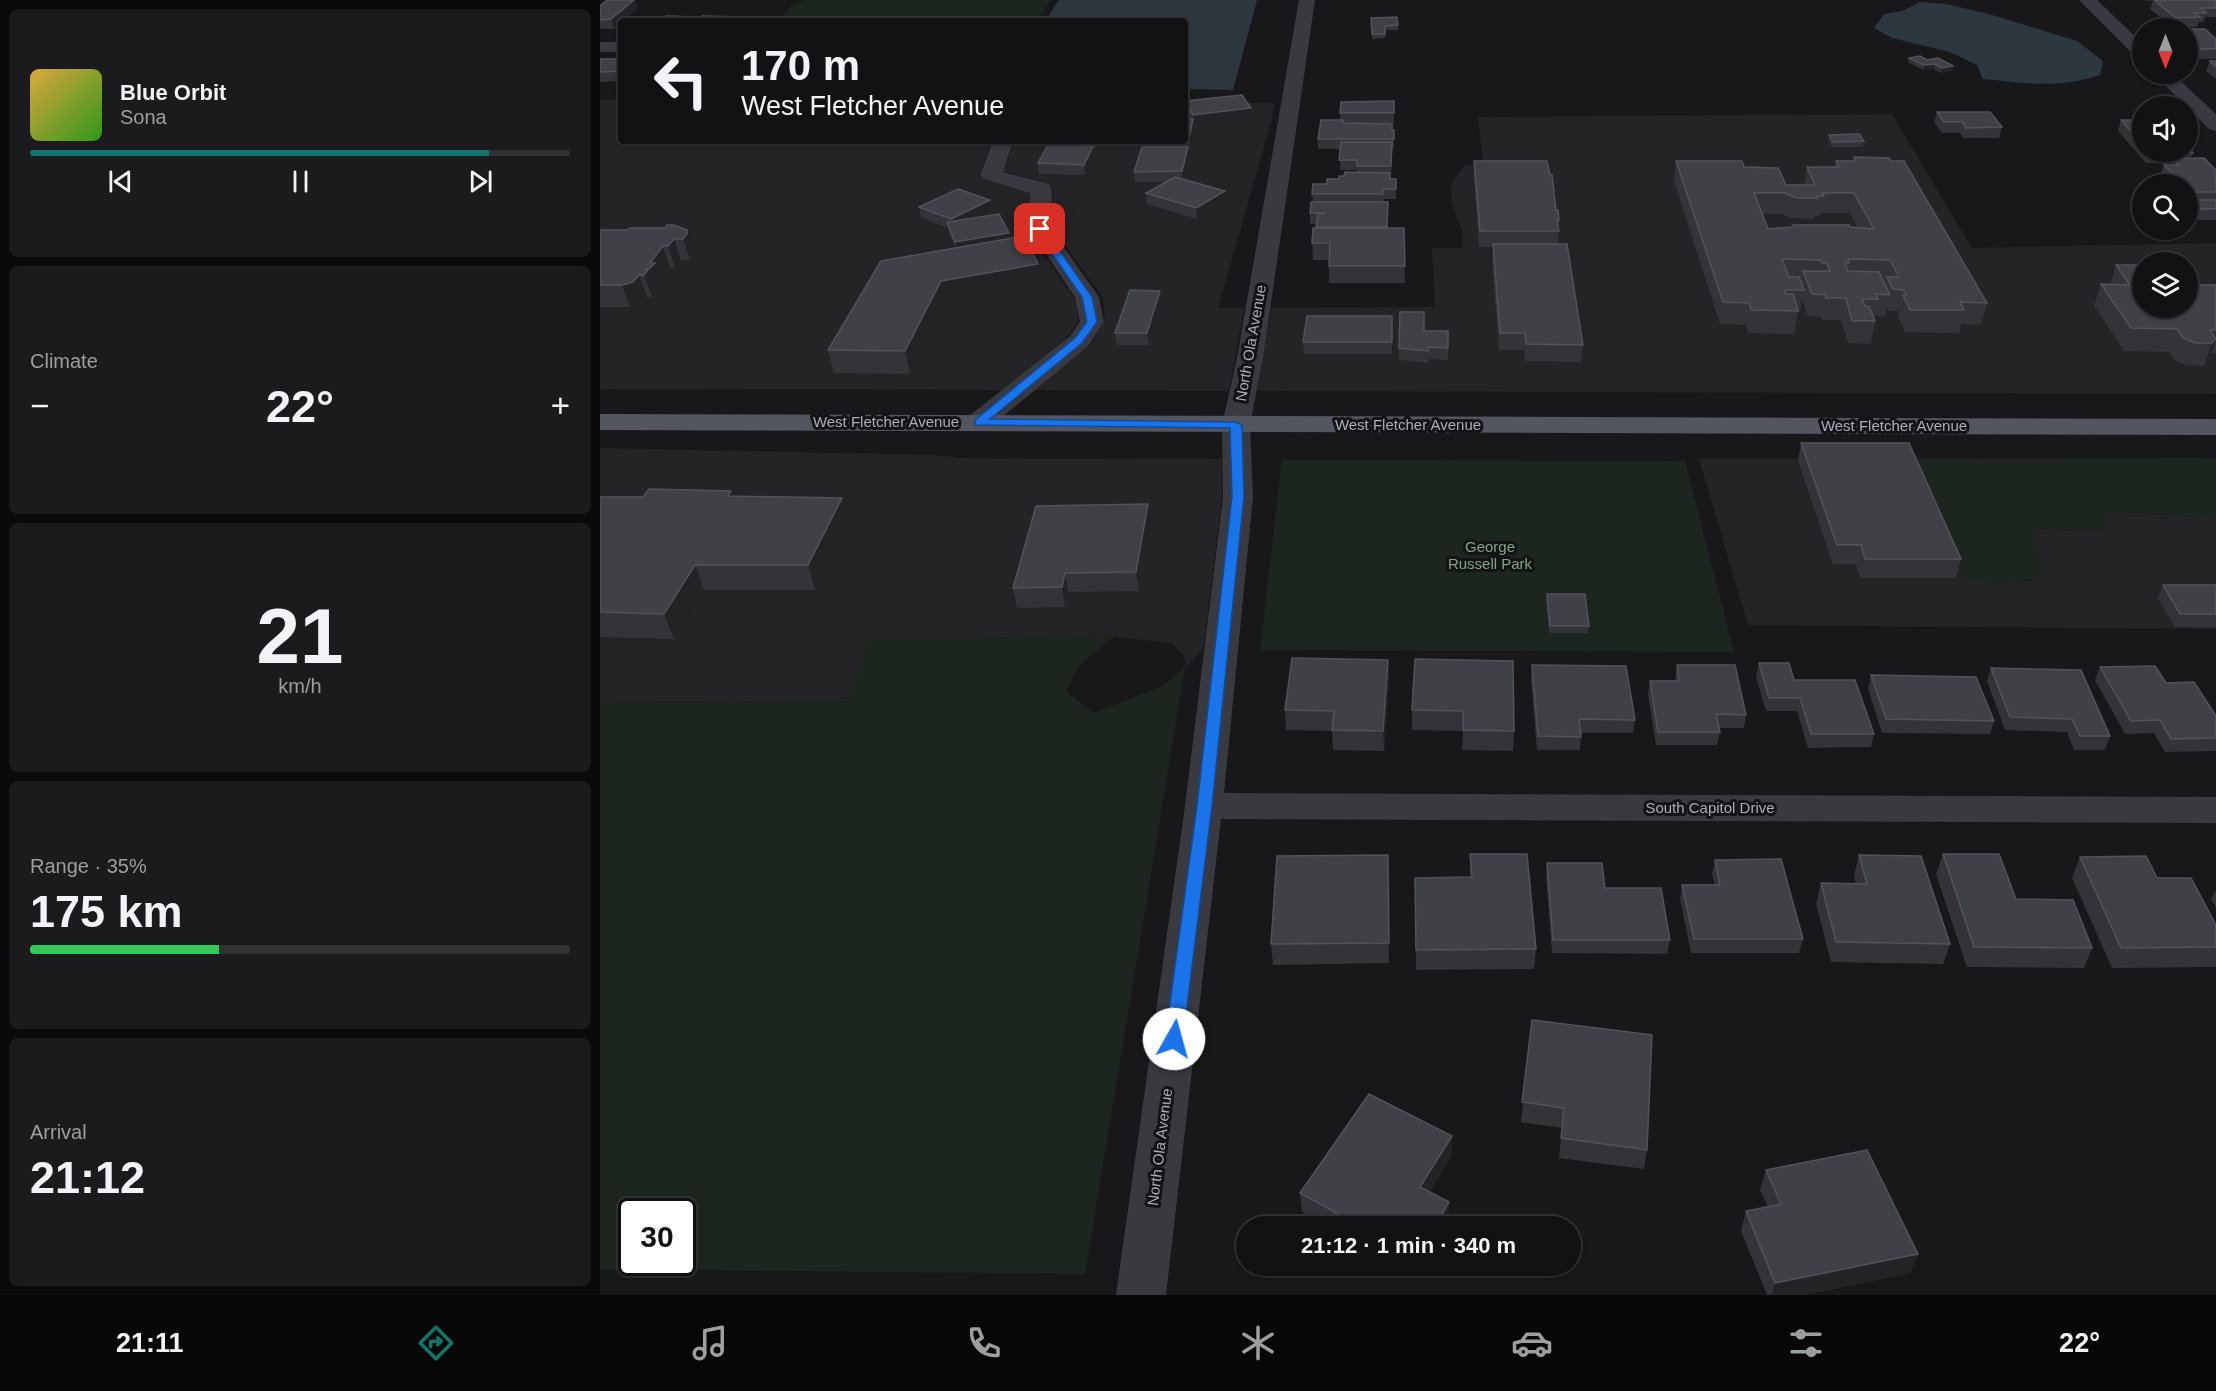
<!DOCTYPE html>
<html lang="en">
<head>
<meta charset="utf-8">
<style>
	:root { --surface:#121214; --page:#1b1b1d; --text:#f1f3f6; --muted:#9c9ea0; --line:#313234; --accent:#0f766e }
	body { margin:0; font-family:Helvetica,sans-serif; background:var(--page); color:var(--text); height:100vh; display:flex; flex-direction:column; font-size:22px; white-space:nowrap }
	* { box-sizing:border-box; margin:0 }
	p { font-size:20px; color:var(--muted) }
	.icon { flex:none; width:33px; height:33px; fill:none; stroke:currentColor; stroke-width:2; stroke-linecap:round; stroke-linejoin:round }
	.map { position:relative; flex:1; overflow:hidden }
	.sheet { display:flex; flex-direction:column; gap:9px; padding:9px; background:#0a0a0b; width:600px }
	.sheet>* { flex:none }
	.top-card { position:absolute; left:18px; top:18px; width:570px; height:126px; border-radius:6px; box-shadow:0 2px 4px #0004,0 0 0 2px var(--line); background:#121214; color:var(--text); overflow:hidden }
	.needle { width:39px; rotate:180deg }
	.fabs { position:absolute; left:1532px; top:18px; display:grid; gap:12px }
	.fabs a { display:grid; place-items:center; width:66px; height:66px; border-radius:50%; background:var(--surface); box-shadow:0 2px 4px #0004,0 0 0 2px var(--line); font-size:30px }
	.speed { position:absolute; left:18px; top:1198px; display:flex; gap:12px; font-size:30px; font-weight:700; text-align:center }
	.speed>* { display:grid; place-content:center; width:78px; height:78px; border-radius:50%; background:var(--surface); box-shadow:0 2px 4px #0004,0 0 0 2px var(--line); line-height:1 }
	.speed .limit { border:3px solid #111; border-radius:9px; background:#fff; color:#111 }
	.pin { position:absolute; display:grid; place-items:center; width:51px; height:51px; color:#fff; margin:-26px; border-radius:12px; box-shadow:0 3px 9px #0006 }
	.me { position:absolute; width:66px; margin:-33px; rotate:7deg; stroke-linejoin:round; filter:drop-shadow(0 0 4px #0008) }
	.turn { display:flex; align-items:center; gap:21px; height:126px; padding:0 24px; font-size:27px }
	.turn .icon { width:78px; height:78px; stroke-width:2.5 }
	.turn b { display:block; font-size:42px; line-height:51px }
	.big { font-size:45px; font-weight:600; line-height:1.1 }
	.sheet .tile { flex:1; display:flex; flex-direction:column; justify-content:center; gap:9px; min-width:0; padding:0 21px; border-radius:9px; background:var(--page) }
	.sheet .dial { align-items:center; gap:0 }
	.dial b { font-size:78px; line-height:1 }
	.song { display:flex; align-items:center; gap:18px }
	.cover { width:72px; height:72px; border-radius:9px; background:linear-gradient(135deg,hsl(40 70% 55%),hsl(110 70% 35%)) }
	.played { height:6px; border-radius:3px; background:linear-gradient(90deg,var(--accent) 85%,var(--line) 85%) }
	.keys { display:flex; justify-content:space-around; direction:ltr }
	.heat { display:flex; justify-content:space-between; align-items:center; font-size:33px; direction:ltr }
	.charge { height:9px; border-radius:4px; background:linear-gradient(90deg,#34c759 35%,var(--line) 0) }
	.trip { position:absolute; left:636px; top:1216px; width:345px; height:60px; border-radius:30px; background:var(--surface); box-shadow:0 2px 4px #0004,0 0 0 2px var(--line); font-weight:600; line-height:60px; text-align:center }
	.tab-bar { display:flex; height:96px; justify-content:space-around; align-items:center; background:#070708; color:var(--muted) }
	.tab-bar .icon { width:42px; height:42px }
	.tab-bar .active { color:var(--accent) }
	.tab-bar b { font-size:27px; color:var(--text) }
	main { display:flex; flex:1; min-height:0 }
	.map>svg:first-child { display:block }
</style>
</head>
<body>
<main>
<section class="sheet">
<div class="tile">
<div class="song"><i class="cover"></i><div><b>Blue Orbit</b><p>Sona</p></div></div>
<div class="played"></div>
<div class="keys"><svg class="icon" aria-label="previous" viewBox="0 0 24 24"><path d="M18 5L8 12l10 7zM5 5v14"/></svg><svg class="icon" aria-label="pause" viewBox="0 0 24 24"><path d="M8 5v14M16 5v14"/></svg><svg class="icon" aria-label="next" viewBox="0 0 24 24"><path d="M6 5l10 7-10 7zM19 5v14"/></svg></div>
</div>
<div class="tile"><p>Climate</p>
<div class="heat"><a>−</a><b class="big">22°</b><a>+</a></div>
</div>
<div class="tile dial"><b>21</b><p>km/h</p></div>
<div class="tile"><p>Range · 35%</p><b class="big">175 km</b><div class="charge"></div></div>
<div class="tile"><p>Arrival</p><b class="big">21:12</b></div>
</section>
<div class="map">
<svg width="1616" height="1295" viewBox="0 0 1616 1295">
	<rect width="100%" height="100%" fill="#18181a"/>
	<!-- built -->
	<path fill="#242427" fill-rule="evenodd" d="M0,100H21V141H392L379,175L383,179L430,192L428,232L477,302L478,322L466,338L402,390L0,389Z
		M585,103H674L671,123L618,308H644L629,391L434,390L492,342L505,320L503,298L452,227L453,188L449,184L403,171L414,141H585Z
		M1292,114L1372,248L1616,243V394L657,391L671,308L835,307L832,248H862V230L852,204L851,183L865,166L883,163L878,117ZM1542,262H1587V308H1542Z
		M0,448L332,455L363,458L622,459V497L603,650L586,667L584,656L572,643L515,637L518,634L248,701L0,703Z
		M1099,459H1299L1366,580L1432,581L1433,528L1503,531L1507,511L1616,517V629L1148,625Z"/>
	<!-- green -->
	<path fill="#1d261e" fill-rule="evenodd" d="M206,0H451L437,21H178L192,5Z
		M1616,458V517L1508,511L1503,531L1434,528L1446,573C1422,585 1392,582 1366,580L1299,459Z
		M682,460L1085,461L1134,652L660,650Z
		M518,634L478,666L466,691L493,713L563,686L585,667L485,1274L0,1269V703L248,701L269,641ZM32,1212H82V1263H32Z"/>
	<!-- water -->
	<path fill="#2c3740" d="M459,0H657L633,90L585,89V21H445Z
		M1320,2L1346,4L1389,14L1477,41L1503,61L1500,75C1457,89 1427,83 1383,79L1377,65L1350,52L1292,38L1274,28L1284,14L1302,11Z"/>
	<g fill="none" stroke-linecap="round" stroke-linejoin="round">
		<!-- minor -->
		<path fill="#383a40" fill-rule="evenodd" d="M699,0H715L663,358L650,425L653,497L624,793L1616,797V823L621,819L566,1295H516L585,806L623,497L622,425L637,358Z
			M1479,0H1497L1542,43V58L1536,57Z
			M0,42H21V52H0Z
			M1554,74H1573L1616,114V131L1609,129Z
			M393,141H413L403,172L449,184L452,189L451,229L499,297L504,322L488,346L389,428L379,430L369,428L365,422L369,416L470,336L480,322L475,297L429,229L430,193L384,179L380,175Z"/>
		<!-- major -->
		<path fill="#54565f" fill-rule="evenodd" d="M0,414L1616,419V435L0,430Z"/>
	</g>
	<!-- wall -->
	<path fill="#343438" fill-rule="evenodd" d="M7,0H35L38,8L23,21H21L14,29H0V6Z
		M1542,0H1614L1616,1V17H1605L1604,22H1599L1597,27H1573L1550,9L1553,1Z
		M771,18L798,25V30H785V38L772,39Z
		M1587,29L1616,39V59H1594L1587,52Z
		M1309,58L1327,60L1353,66L1352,71L1341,73L1334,69L1323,70L1308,62Z
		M0,59H21V81L0,82Z
		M1610,61H1616V79L1606,71Z
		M585,101L651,108L652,118L594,125H593L594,130L588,153L589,157L583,180L626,202L597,219L547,204L546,193L566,182H535L534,172L544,147V143L590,120L586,111Z
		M794,101V123H744L794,130V149H792L791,177H790V179H796V199H784L783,202H788V228H804L805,283H729V260H713L712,243L716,224H710V213L713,202L712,194L727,184L744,176L757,173V170H740L741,149H718V139L740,120V113Z
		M1337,112L1402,127L1399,138H1363L1360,133H1342L1334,122Z
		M1521,120H1542V152H1587L1593,153L1591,158L1616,170V221L1615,220H1596L1588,211L1591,203H1587V184H1569L1560,176L1564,165H1571V163H1546L1518,131Z
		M1229,135L1264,141L1263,147H1232L1228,140Z
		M447,141H497V148H493L494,156L485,175L439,174L438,163L448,145Z
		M1254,157L1387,303L1381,325L1361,324L1359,333L1305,332L1298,317L1299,311H1288L1287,307L1285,317L1275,316V321L1271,344L1248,343L1241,320H1222L1221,317L1208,316L1202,300L1200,312H1198L1194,334L1148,333L1146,325L1120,324L1074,181L1076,161L1144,167L1186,185H1204L1207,167H1234L1236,161H1253ZM1220,213H1250L1258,228L1168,229L1162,214H1181L1192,218L1214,219V216H1220Z
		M874,161L956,210L959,220L958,244L983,345L981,362L925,361L924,350H899L892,260L893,247H879L874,176Z
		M390,200L392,211L379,217L410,239L442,285L346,303L310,374L234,373L228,350L356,248L349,233L348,228L321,218L319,207Z
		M74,225L93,251L94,255L90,260H81L75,268H70L60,280L62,284L57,289L55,290L56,292L52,297H47L41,303L30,307H0V230H27L65,228Z
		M1516,265H1542V308L1616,285V353H1611L1608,362L1604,366L1587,365L1575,361L1569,352L1524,351L1494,306L1501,284L1510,285Z
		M560,291L562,302L549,345H517L515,333Z
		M792,316V354H704L703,342Z
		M824,331H848V360L829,359L828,363L799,360V348Z
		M1201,443L1361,559L1356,578H1260L1256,564H1233L1198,461Z
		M133,496L242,498L249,522L215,590H104L74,639L0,637V497Z
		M550,523L539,591L468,592L465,607L417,608L413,588Z
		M1563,585H1616V627H1575L1558,598Z
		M947,594L989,626L988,633H949L946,601Z
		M815,659L914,731L913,751L862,750L863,731L812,730V710Z
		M1159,663L1274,734L1271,747L1208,748L1197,711H1166L1156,677Z
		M932,665L1035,720L1033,733H981L980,750H937L931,679Z
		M1077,665L1146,715L1144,728H1119L1120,732L1117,745H1056L1048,694L1050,681H1075Z
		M1500,667L1566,683L1616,716V751L1565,752L1554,733L1525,734L1495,680Z
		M1391,668L1510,736L1505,750H1474L1467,732L1405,730L1387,681Z
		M1271,675L1394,721L1390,734L1282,733L1268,689Z
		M789,680L784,751L733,750L732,731L686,730L685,710Z
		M870,854L936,949L934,969L816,970L815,878L870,877Z
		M1343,854L1492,948L1484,968L1367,967L1336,874Z
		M788,855L789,963L673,965L671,944Z
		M1259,855L1350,944L1343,964L1231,962L1216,904L1221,883L1256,884L1254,876Z
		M1480,857L1557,878L1616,925V967L1512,968L1472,878Z
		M1115,860L1203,939L1199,953H1091L1080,899L1082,885H1115L1112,874Z
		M947,863L1005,888L1070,940L1067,954L952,953L946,877Z
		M1616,890V908L1611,899Z
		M932,1020L1047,1150L1044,1169L959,1158L962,1128L921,1122Z
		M852,1136V1156L829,1192L848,1222L845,1227H728L702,1212L700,1193Z
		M1166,1170L1318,1254L1310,1273L1204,1295H1167L1141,1231L1146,1211L1168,1207L1160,1190Z
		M798,1266H821L815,1276Z"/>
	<!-- shaded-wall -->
	<path fill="#232326" d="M34,0H35L38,8L23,21H21V23L14,29L11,19Z
		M93,17L94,21H88Z
		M1335,64L1334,69L1323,70L1324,65Z
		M1353,66L1352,71L1341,73L1342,68Z
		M651,108L652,118L594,125L593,115Z
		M593,119L594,130L589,153L588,143Z
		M493,146L494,156L485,175L484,165Z
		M588,147L589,157L583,182L582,171Z
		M625,191L626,202L597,219L596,208Z
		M390,200L392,211L353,230L351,219Z
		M87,230L93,251L94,255L90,260L83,239Z
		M409,233L411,244L358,253L355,242Z
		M74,239L81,260L75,268L68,246Z
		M63,246L70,268L60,280L62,284L57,289L55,290L56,292L52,297L44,275V270Z
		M438,264L442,285L346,303L310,374L305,351L341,281Z
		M39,275L47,297L41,303L30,307L22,285Z
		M560,291L562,302L549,345L547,333Z
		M1616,340L1608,362L1604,366L1612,343Z
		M242,498L249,522L215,590L208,565Z
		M548,504L550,523L539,591L536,572Z
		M95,565L104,590L74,639L64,614Z
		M465,573L468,592L465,607L462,587Z
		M788,660L789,680L784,751L783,731Z
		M852,1136V1156L820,1206V1187Z
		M849,1202L848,1222L845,1227H834Z
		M1318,1254L1310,1273L1204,1295H1172L1175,1283Z
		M815,1266H821L815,1276Z"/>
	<!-- building -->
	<path fill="#404146" stroke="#515358" stroke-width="1.5" fill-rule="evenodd" d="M7,0H34L11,19L0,20V6Z
		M1554,0H1614L1616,1V8H1601L1606,13H1594L1600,17L1576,18Z
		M66,16L93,17L88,21H60Z
		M102,16L139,17L134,21H97Z
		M797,17L798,25L785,26V34H772L771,18Z
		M1587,29H1605L1616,39V49H1597L1587,40Z
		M1320,56L1327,60L1338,58L1353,66L1342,68L1335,64L1324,65L1309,58Z
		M0,59H21V71L0,72Z
		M1610,61H1616V67Z
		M642,95L651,108L593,115L585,101Z
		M794,101V113H740L741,102Z
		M1337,112H1390L1402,127L1366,128L1362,122H1344Z
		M593,119L588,143H544V141H585V120Z
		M721,120H743V123L792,124V130H794V139H718Z
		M1521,120H1542V144Z
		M1259,134L1264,141L1233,142L1229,135Z
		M741,142H792L791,166H757V160H739Z
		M448,145L493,146L484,165L438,163Z
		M1587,146L1593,153L1549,152H1548H1587Z
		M542,147H588L582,171L534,172Z
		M1254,157L1289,158L1291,161H1304L1387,303L1360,302L1364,310H1310L1303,295L1307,294L1304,290L1293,289L1287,277H1299L1290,260L1248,259L1249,263H1245L1248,271L1279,272L1290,295L1276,294L1278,299H1262L1265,306H1269L1275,321H1252L1246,298H1226L1225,295L1212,294L1203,271H1230L1227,263H1222L1220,260L1182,259L1189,277H1199L1204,290H1185L1186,294H1193L1198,311L1151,310L1149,303L1123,302L1076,161H1142L1144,167L1178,168L1186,185H1215L1207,167H1239L1236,161H1255ZM1154,193H1185L1196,198H1218L1217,196H1224L1222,193H1254L1274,229L1250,227L1249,225H1193V227L1168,229Z
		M1604,158L1616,170V192H1591L1587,188V184H1583L1564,165H1579L1573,159Z
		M874,161H947L950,175H952L956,210H958L959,220H957L959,231H880Z
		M745,172L790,173V179H796V189H783V194H712L713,184H727V179H739V176H744Z
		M575,177L625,191L596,208L546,193Z
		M358,189L390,200L351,219L319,207Z
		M1592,200H1616V209H1600Z
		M711,202H788L787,227H716L718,214L726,213H710Z
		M399,214L409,233L355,242L347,222Z
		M67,225H74L87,230V234L83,239H74L68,246H63L50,263H55L50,268L44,270H48L44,275H39L33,282L22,285H0V230H27L30,228H65Z
		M713,228H804L805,266H729L730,243H712Z
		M424,236L438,264L341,281L305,351L228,350L281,261Z
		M893,244H967L983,345L926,344L925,333H900Z
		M1516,265H1542V308H1587V285H1616V330H1610L1616,339L1612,343H1595L1583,338L1577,329L1531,328L1501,284L1530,285Z
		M530,290L560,291L547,333H515Z
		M800,312H824V331H848V348L829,347L828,351L799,348Z
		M707,316H792V342H703Z
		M1201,443H1309L1361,559H1265L1261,545H1237Z
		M49,489L131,491L128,496L242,498L208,565H95L64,614L0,612V497H43Z
		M548,504L536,572L465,573L462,587L413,588L436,506Z
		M1563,585H1616V614H1580Z
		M947,594H985L989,626H950Z
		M692,658L788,660L783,731L732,730L734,711L685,710Z
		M815,659L913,661L914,731L863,730V711L812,710Z
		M1159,663H1189L1194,680H1255L1274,734H1211L1200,698H1169Z
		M932,665L1026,666L1035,720L979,719L981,737L938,736Z
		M1077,665H1135L1146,715L1116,714L1120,732H1058L1050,681H1079Z
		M1555,666L1566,683L1594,682L1616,716V738L1571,739L1560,720L1531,721L1500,667Z
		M1391,668L1481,670L1510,736H1480L1472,719L1410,717Z
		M1271,675L1376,677L1394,721L1286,719Z
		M870,854H927L936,949L816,950L815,878L872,877Z
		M1343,854H1399L1416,899L1473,900L1492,948L1374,947Z
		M788,855L789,943L671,944L677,856Z
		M1259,855L1321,856L1350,944L1236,942L1221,883L1267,884Z
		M1546,856L1557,878H1591L1616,925V947L1521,948L1480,857Z
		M1181,859L1203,939H1094L1082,885H1120L1115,860Z
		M947,863H1002L1005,888H1061L1070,940H953Z
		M932,1020L1052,1035L1047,1150L961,1138L964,1108L922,1102Z
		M769,1094L852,1136L820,1187L849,1202L834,1227H762L700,1193Z
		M1267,1150L1318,1254L1175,1283L1146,1211L1181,1204L1166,1170Z"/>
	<!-- route -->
	<path fill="#1a73e8" stroke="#114b97" stroke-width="1.5" d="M437,227H443L492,297L497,322L482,343L390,419L636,422L642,425L644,496L612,806L583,1039L580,1044L574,1046L568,1044L565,1039L597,806L632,496L630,428L375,425V420L475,338L487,322L482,297L435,229Z"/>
	<g text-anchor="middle" stroke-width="6" stroke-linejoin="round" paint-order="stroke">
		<!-- street labels -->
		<g font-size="15" fill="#a9afbb" stroke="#131315">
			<text transform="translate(651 343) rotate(-80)" y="5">North Ola Avenue</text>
			<text x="286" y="427">West Fletcher Avenue</text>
			<text x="808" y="430">West Fletcher Avenue</text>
			<text x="1294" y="431">West Fletcher Avenue</text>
			<text x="1110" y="813">South Capitol Drive</text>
			<text transform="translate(560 1147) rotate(-83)" y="5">North Ola Avenue</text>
		</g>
		<!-- park labels -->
		<g font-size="15" fill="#7ea881" stroke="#131315">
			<text x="890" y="552">George<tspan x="890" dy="17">Russell Park</tspan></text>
		</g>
	</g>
</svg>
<div class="fabs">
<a><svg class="needle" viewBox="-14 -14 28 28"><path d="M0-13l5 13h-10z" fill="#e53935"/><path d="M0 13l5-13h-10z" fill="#9c9ea0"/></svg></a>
<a><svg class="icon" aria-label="sound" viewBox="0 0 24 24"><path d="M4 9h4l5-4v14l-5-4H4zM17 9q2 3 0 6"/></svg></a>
<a><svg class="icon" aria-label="search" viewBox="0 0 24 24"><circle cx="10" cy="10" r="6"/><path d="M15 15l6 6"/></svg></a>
<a><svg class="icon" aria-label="layers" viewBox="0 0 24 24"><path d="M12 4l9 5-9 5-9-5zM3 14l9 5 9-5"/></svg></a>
</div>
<div class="speed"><div class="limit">30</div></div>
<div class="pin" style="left:440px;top:229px;background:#d93025"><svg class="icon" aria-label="arrive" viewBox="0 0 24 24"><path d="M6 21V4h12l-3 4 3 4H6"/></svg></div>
<svg class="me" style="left:574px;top:1039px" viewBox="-20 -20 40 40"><circle r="19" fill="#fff"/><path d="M0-13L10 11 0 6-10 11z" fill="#1a73e8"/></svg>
<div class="trip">21:12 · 1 min · 340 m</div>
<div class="top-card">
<div class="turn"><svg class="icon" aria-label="left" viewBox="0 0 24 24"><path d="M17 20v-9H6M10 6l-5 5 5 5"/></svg><div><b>170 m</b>West Fletcher Avenue</div></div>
</div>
</div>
</main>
<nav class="tab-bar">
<b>21:11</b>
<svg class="icon active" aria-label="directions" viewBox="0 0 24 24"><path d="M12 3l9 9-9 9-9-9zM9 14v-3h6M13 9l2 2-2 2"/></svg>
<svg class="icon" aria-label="music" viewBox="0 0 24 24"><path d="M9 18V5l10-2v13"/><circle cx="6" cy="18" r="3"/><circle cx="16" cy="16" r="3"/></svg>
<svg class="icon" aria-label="phone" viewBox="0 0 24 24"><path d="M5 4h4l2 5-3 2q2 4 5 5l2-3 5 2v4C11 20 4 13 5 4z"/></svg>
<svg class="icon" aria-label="climate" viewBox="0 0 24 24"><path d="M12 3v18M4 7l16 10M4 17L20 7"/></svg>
<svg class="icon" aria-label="car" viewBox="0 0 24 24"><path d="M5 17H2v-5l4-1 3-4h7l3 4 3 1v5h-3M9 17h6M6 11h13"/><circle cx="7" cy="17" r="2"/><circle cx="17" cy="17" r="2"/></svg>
<svg class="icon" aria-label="filters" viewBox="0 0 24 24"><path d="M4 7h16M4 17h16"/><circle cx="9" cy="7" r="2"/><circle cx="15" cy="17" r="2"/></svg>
<b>22°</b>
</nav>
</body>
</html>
